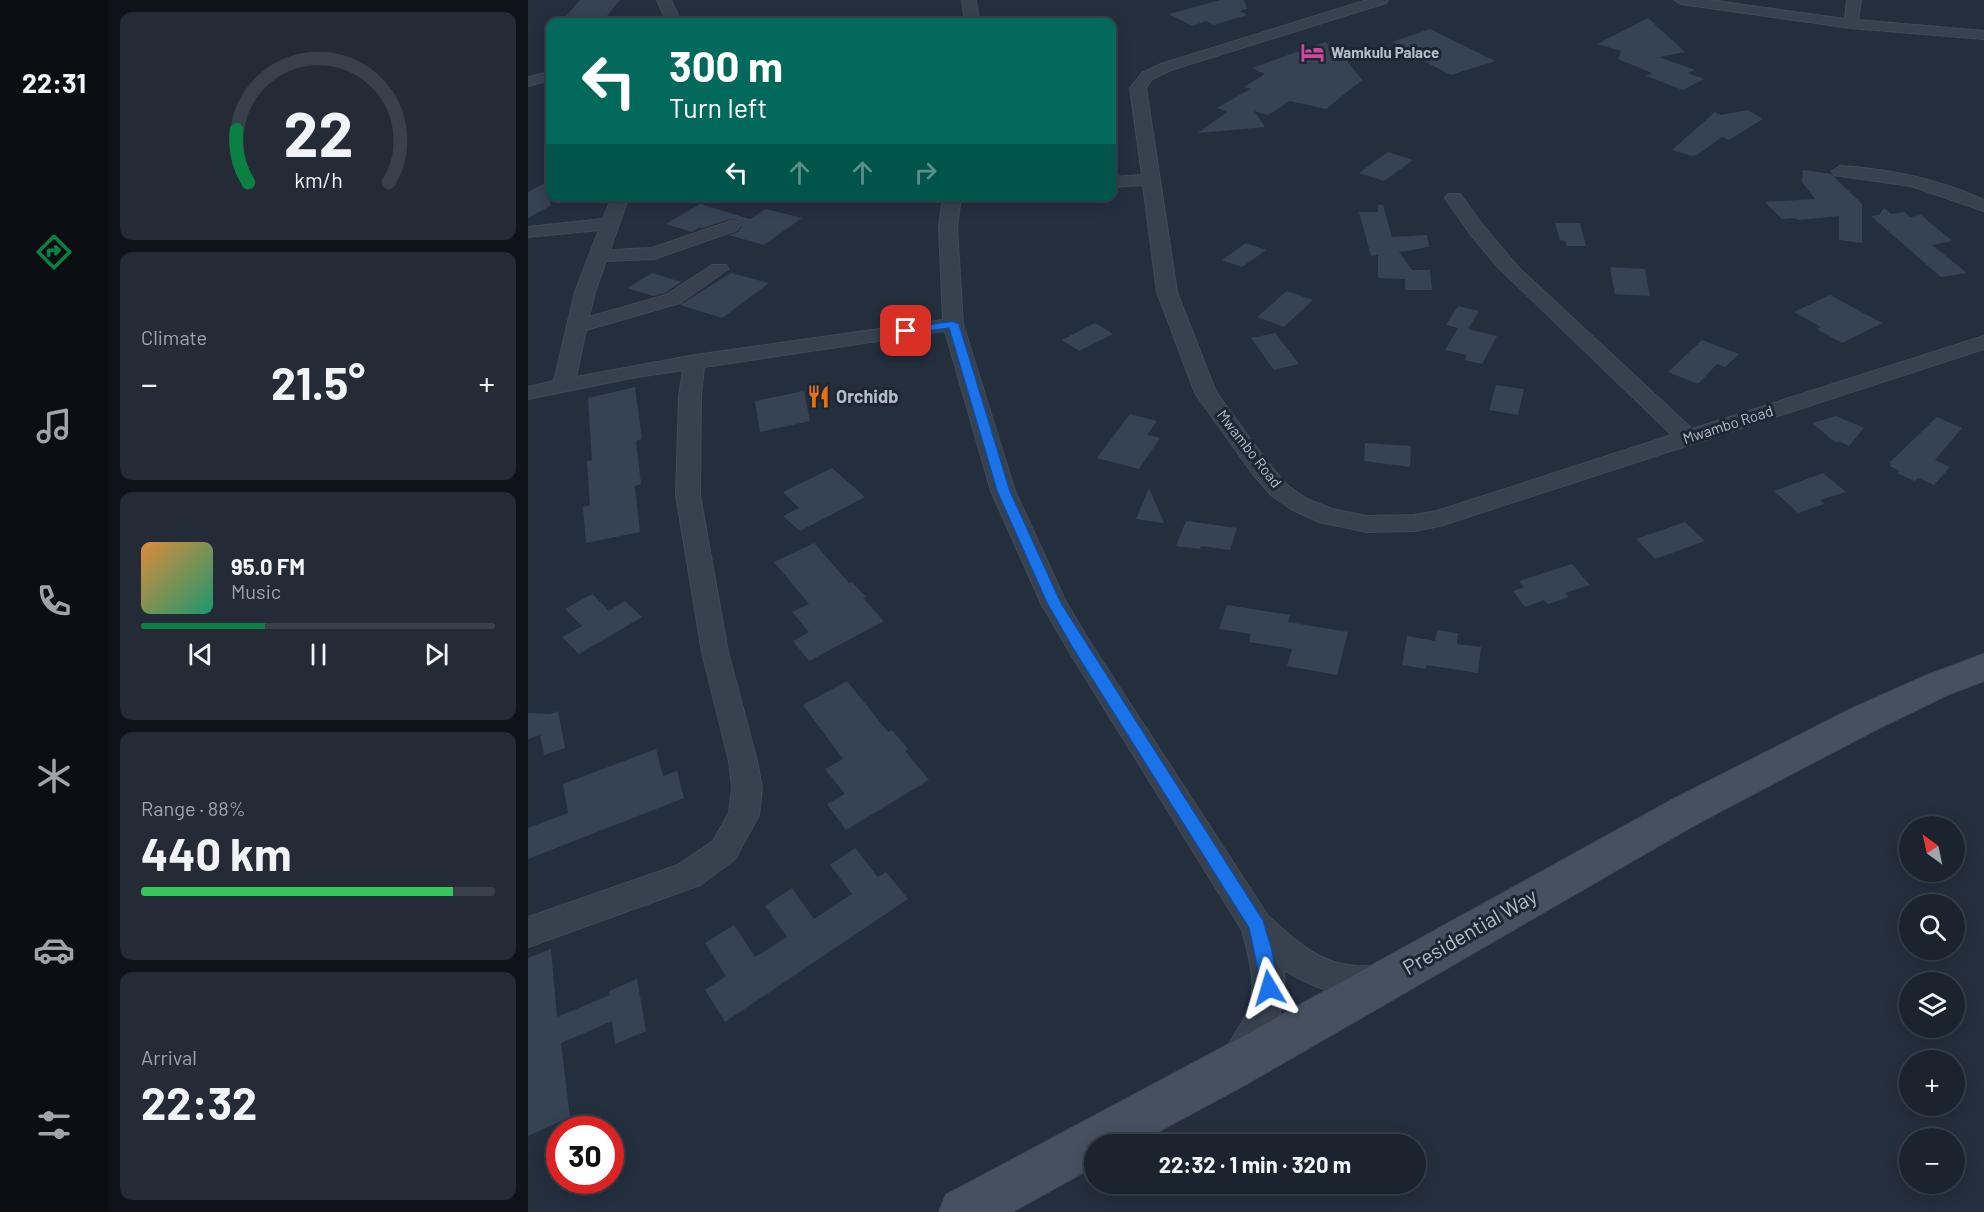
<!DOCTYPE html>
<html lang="en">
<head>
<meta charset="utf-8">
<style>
	:root { --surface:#1b232e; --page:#242b36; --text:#f1f3f6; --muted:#a0a4aa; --line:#39404a; --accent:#0b8043 }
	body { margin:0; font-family:Barlow,sans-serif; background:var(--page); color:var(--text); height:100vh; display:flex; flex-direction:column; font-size:22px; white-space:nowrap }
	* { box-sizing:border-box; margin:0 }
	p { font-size:20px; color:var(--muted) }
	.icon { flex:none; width:33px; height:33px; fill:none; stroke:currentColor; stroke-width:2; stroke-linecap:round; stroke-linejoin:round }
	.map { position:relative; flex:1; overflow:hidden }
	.panel { display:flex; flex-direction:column; gap:12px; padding:12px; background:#0f1319; width:420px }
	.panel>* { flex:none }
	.hud { position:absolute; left:18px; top:18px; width:570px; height:183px; border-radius:12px; box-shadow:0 3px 15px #0003,0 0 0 2px var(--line); background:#00695c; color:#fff; overflow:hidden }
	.needle { width:39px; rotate:327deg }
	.tools { position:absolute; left:1371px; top:816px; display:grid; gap:12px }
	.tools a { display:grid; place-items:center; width:66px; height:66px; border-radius:50%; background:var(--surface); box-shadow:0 3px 15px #0003,0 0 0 2px var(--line); font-size:30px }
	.speed { position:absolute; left:18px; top:1116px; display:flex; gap:12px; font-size:30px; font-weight:700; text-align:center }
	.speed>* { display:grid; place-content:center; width:78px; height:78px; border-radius:50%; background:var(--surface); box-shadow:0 3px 15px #0003,0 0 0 2px var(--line); line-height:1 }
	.speed .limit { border:9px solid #d22; background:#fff; color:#111 }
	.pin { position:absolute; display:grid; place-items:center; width:51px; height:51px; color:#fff; margin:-26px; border-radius:12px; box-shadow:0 3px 9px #0006 }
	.me { position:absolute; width:66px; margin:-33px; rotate:353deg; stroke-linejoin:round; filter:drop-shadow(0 0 4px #0008) }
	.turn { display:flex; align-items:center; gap:21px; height:126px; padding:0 24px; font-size:27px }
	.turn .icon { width:78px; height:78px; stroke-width:2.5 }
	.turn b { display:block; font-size:42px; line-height:51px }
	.lanes { display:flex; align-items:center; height:57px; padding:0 24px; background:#0003; justify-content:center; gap:30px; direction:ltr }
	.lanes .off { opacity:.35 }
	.big { font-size:45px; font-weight:700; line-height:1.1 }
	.panel .card { flex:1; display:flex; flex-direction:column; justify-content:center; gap:9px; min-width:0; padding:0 21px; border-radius:12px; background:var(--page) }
	.panel .dial { align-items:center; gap:0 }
	.dial svg { height:156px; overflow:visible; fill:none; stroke:var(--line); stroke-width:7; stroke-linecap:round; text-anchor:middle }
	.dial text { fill:var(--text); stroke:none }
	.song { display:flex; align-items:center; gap:18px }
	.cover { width:72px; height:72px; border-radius:9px; background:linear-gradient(135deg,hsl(30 70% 55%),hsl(160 70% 35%)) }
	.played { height:6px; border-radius:3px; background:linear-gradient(90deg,var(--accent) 35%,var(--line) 35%) }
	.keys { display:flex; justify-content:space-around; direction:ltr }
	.heat { display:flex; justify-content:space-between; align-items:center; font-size:33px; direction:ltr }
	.charge { height:9px; border-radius:4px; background:linear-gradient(90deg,#34c759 88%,var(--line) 0) }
	.trip { position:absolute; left:556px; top:1134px; width:342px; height:60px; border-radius:30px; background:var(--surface); box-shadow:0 3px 15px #0003,0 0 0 2px var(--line); font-weight:700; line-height:60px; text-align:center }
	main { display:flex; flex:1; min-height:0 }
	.tabs { display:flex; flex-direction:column; width:108px; justify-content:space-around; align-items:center; background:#0b0e12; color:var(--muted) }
	.tabs .icon { width:42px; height:42px }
	.tabs .active { color:var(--accent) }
	.tabs b { font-size:27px; color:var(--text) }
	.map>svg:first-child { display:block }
</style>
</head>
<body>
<main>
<nav class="tabs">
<b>22:31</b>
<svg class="icon active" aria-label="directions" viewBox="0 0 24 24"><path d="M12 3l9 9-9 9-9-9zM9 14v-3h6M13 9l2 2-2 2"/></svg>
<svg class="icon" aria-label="music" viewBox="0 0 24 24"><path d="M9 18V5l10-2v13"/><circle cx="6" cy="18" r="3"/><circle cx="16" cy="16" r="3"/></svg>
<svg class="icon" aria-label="phone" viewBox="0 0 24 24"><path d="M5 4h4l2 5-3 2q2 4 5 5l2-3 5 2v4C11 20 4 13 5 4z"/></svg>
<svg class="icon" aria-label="climate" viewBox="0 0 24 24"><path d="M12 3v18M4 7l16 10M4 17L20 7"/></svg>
<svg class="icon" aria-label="car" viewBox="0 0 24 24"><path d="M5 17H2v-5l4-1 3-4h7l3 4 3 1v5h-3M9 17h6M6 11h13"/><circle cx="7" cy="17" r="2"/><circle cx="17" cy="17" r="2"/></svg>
<svg class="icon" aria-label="filters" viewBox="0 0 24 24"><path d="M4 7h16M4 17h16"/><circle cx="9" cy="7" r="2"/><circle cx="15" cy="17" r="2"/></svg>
</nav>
<section class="panel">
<div class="card dial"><svg viewBox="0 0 100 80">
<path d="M14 69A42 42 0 1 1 86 69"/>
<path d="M14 69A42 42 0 0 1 8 42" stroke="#0b8043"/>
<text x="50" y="56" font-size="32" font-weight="700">22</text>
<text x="50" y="72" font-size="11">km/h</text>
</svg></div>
<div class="card"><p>Climate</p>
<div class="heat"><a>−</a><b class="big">21.5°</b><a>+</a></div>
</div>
<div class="card">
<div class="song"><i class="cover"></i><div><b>95.0 FM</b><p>Music</p></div></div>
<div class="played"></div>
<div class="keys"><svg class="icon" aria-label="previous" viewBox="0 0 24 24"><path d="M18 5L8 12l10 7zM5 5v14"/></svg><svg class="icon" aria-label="pause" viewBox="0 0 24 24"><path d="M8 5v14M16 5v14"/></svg><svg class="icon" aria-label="next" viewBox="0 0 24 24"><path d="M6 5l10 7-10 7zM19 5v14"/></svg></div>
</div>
<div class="card"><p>Range · 88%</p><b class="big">440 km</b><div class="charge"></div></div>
<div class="card"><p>Arrival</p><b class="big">22:32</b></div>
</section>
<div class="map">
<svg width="1456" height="1212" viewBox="0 0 1456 1212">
	<rect width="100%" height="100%" fill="#242f3e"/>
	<!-- building -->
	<path fill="#364354" d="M52,0H92L74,22H33Z
		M692,0H716L719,9L712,11L719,15L685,25L678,21L664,26L641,14Z
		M1120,18L1157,52L1131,57L1167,70L1160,73L1176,79L1155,90L1118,76L1124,73L1090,59L1093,51L1069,44Z
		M902,29L967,61L923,75L896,61L902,59L864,42Z
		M797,42L809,48L834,80L798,109L762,101L740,115L726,111L737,127L670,133L699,112L689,108L722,89L716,87L737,74L724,68Z
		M1220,110L1235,119L1201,140L1194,137L1169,155L1164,156L1144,150L1187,112L1193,115Z
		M860,152L885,160L856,181L831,173Z
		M1275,170L1303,174L1334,204V243L1311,240V216L1270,220L1267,218L1254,219L1237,202L1287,199L1274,182Z
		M22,180V206L0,218V192Z
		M172,204L222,219L238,209L274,218L236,245L201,235L210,232L214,227L209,220L202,219L175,228L171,227L164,232L138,224Z
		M850,205H855L864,237L899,235L901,247L871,252L884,270H902L904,290H877V279L850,278V255L843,256L831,212H850Z
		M1356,208L1363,214L1377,212L1382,217L1393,215L1424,241L1404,245L1439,273L1413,277L1343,216L1351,215Z
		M1027,223H1052L1058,246H1039L1037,241L1032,240Z
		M718,243L738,250L714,267L694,260Z
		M1082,267L1117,269L1122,296L1087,294Z
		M124,273L153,282L137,293L125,296L99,288Z
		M203,273L241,283L194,318L152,305Z
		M759,291L785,300L756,327L729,317Z
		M1302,295L1354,323L1314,343L1289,329L1293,327L1266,312Z
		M930,306L951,311L940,329L969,336L954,364L936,360L939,355L917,350L930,328L918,325Z
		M567,323L585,334L551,351L534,340Z
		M747,333L771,364L746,370L723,338Z
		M1174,340L1211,354L1197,367L1189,364L1170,384L1140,372Z
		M968,385L996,389L990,415L961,410Z
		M107,387L114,439L108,441L113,484L107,486L112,532L58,543L55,507L62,505L59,461L64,460L60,398Z
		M276,391L282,421L232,432L227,401Z
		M602,414L629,421L619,435L632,438L611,469L569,458Z
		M1308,416L1336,428L1321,446L1311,441L1308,443L1284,423Z
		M1409,417L1434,428L1407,460L1422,467L1406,485L1390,478L1387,481L1369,473L1372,471L1362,466L1364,464L1361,463Z
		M837,443L883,446L882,467L836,461Z
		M304,468L337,497L272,531L255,516L271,508L255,492Z
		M1295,473L1318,492L1292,500L1296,504L1270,513L1246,491Z
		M621,488L636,523L608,519Z
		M658,521L709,528L702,550L673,546L672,549L648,546Z
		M1157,522L1177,541L1127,559L1108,539Z
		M286,543L321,583L324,582L338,597L335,598L356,621L281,661L265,641L281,632L264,612L281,604L246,562Z
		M1044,564L1062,585L1037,593L1041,597L1020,604L1016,600L997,607L985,591L996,587L991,581Z
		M64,594L81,611L97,601L114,617L51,654L34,637L54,626L37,609Z
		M699,605L762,615L760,622L820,632L809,675L759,666L764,649L721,642L723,634L691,629Z
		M909,630L930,633L929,644L953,647L950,673L898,665V669L874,665L879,636L907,641Z
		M319,681L360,732L364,730L380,749L377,751L401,780L318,830L299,804L317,794L297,769L315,759L275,705Z
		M30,711L37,748L16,755L12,735L0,739V713L22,714Z
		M128,749L135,776L149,771L156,798L0,859V828L40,813L35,784Z
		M327,848L350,877L358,872L380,899L197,1022L177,990L198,976L177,943L206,925L227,957L259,937L237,906L264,888L286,919L324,894L302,865Z
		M23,949L29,1017L82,995L81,991L109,979L118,1031L87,1044L84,1021L33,1043L42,1117L0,1136V958Z"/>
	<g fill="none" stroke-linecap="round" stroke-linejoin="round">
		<defs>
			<path id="street" d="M129,0H143L153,22H139Z
				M434,0H448L451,22H437Z
				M839,0H860L858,3L643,70L624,79L618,88L649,292L688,392L740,463L759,485L779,499L804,509L839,516L886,515L909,511L1144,435L969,266L943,235L917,198L920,194H932L956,227L991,268L1164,429L1456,336V349L912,526L886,531L839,532L791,522L763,509L743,495L724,473L667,393L629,292L615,185L584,187V177L614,175L602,88L614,73L633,64Z
				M1146,0H1181L1317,19L1319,0H1333L1330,20L1456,31V39L1323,28L1153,4Z
				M22,72V80L0,86V77Z
				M1312,166C1362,169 1410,179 1456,200V211L1383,186L1306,175L1304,171Z
				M84,196H101L82,250L124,248L203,221L209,222L212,226L209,230L126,259L78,261L67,292L61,317L138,295L184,265H198L200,269L152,303L58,330L48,377L167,355L415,320L411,227L415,196H433L429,227L435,324L487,491L538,602L560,639L740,916C766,940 790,963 827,966C841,967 851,964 864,969L869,980L864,991C827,1005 787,989 756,970C759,999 745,1048 724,1069C721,1072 715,1073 711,1075L699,1070L694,1058C700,1042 712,1029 719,1013C730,987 721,956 714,930L542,653L513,603L463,491L417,331L176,367L173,396L172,495L200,652L229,761L234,788L231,815L207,859L172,885L0,947V917L150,865L185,841L201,813L204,788L201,761L174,652L148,495L151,396L155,370L103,378L0,399V387L26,381L47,292L71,230L0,237V227L75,219Z"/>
			<path id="secondary" d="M1456,654V681L1421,694L1347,730L1172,822L722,1082L607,1144H567V1166L484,1212H411L418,1195L690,1050L1144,800L1321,710L1397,676Z"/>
		</defs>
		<!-- street casing -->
		<use href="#street" stroke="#414a57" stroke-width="2"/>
		<!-- secondary casing -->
		<use href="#secondary" stroke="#414a57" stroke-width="2"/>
		<!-- street -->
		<use href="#street" fill="#38414e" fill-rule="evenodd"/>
		<!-- secondary -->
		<use href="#secondary" fill="#465061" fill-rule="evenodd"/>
	</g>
	<!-- route -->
	<path fill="#1a73e8" stroke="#114b97" stroke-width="1.5" d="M425,321L431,324L482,491L533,603L735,920L744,950L750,988L747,994L741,997L735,994L721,928L546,650L519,603L469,491L421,328L378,334L373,331L378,328Z"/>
	<!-- icons -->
	<defs>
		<symbol id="hotel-bare" viewBox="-9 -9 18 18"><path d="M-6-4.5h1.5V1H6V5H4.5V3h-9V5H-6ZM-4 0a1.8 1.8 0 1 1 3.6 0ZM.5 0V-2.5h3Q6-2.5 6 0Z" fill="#d1479c" stroke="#1d2633" stroke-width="2.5" paint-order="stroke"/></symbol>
		<symbol id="restaurant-bare" viewBox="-9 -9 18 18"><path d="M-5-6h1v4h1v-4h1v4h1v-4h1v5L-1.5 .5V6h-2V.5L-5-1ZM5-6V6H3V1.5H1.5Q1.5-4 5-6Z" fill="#e8710a" stroke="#1d2633" stroke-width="2.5" paint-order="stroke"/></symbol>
	</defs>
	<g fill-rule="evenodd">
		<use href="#hotel-bare" x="768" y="36" width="33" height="33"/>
		<use href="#restaurant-bare" x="274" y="380" width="33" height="33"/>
	</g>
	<g text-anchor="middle" stroke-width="6" stroke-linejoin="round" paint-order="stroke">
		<!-- far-poi labels -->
		<g font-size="15" font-weight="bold" fill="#b4bcc9" stroke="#1d2633" text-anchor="start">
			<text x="803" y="58">Wamkulu Palace</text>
		</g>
		<!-- far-street labels -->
		<g font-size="15" fill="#b4bcc9" stroke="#1d2633">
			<text transform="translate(1200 425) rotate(-18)" y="5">Mwambo Road</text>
			<text transform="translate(721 449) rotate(52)" y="5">Mwambo Road</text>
		</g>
		<!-- poi labels -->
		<g font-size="18" font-weight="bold" fill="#b4bcc9" stroke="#1d2633" text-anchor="start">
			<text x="308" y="403">Orchidb</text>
		</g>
		<!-- near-street labels -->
		<g font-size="21" fill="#b4bcc9" stroke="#1d2633">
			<text transform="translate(942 932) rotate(-30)" y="7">Presidential Way</text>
		</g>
	</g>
</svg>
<div class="tools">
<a><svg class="needle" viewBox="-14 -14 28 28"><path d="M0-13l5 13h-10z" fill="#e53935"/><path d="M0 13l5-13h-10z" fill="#a0a4aa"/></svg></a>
<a><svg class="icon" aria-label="search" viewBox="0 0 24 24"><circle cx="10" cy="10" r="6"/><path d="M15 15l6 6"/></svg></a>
<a><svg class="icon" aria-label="layers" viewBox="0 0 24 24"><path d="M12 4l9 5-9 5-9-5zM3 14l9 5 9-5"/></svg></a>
<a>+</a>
<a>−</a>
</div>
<div class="speed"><div class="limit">30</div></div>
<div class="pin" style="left:378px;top:331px;background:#d93025"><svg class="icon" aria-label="arrive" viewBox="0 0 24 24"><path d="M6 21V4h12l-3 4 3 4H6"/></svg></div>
<svg class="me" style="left:741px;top:988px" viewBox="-20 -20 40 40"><path d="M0-17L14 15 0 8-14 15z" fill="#1a73e8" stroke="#fff" stroke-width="4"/></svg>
<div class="trip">22:32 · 1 min · 320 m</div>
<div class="hud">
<div class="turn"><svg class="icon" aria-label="left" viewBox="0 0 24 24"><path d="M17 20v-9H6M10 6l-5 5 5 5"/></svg><div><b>300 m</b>Turn left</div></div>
<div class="lanes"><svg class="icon" aria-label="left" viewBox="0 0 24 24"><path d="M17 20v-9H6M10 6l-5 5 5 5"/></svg><svg class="icon off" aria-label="ahead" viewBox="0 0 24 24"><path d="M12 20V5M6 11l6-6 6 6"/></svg><svg class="icon off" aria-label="ahead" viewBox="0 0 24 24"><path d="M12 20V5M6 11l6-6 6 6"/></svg><svg class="icon off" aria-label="right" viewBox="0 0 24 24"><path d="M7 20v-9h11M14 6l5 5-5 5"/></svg></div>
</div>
</div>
</main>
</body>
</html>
